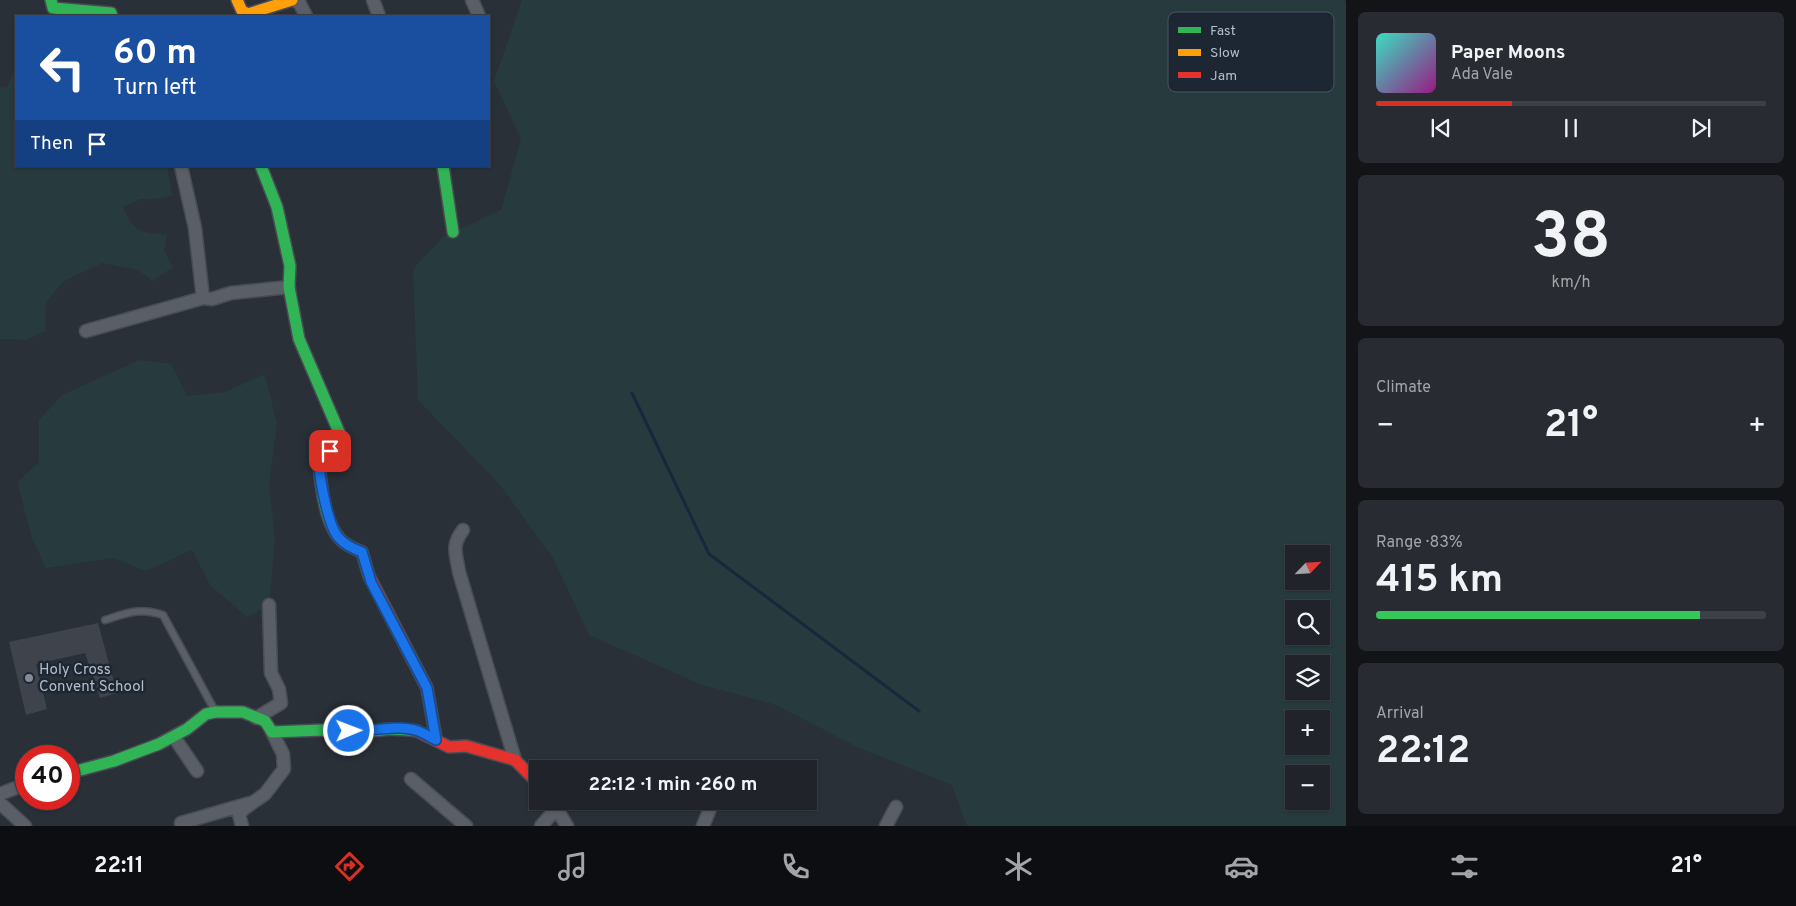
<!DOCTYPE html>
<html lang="en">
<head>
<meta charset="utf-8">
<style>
	:root { --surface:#20242a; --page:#282c32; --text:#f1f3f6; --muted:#a2a4a8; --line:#3d4147; --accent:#d93025 }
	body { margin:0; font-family:Overpass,sans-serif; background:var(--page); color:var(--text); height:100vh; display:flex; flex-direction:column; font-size:19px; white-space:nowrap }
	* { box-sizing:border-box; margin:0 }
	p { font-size:16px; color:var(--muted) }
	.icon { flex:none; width:28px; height:28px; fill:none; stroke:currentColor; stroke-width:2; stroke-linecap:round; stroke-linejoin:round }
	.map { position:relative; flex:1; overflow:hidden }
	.drawer { display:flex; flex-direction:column; gap:12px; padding:12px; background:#121417; width:450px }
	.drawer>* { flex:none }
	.banner { position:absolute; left:15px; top:15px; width:475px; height:152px; border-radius:0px; box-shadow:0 1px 4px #0004,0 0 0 1px var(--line); background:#1a4fa0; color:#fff; overflow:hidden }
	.needle { width:32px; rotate:65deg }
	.fabs { position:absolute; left:1285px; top:545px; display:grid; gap:10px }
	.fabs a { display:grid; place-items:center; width:45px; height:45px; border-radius:0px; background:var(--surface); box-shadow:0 1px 4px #0004,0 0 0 1px var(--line); font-size:25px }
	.speed { position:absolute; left:15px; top:745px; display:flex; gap:10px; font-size:25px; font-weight:700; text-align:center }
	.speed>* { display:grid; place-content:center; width:65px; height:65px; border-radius:50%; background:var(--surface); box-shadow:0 1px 4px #0004,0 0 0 1px var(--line); line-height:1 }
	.speed .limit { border:8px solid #d22; background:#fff; color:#111 }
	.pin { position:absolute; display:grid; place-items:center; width:42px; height:42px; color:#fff; margin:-21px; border-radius:10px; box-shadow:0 2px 8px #0006 }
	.me { position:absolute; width:55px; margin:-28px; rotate:89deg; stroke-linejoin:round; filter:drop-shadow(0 0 4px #0008) }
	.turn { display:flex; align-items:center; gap:18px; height:105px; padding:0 15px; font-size:22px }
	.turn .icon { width:65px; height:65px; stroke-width:2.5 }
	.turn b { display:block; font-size:35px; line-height:42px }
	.then { display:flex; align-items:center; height:48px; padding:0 15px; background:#0003; gap:10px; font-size:19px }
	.big { font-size:38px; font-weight:700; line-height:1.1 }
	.drawer .widget { flex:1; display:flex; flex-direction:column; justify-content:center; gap:8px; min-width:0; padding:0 18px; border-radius:8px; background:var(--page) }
	.drawer .dial { align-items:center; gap:0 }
	.dial b { font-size:65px; line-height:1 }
	.song { display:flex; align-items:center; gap:15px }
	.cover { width:60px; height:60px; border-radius:8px; background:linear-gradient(135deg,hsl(170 70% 55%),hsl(310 70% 35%)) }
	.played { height:5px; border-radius:2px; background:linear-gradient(90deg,var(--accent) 35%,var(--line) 35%) }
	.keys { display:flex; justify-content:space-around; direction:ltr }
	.heat { display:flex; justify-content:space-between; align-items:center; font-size:28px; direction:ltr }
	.charge { height:8px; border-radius:4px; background:linear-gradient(90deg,#34c759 83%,var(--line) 0) }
	.trip { position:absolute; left:529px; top:760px; width:288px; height:50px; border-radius:0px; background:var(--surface); box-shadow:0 1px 4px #0004,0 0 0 1px var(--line); font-weight:700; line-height:50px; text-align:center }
	.tabs { display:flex; height:80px; justify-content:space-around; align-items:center; background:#0d0e11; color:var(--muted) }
	.tabs .icon { width:35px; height:35px }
	.tabs .on { color:var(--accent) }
	.tabs b { font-size:22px; color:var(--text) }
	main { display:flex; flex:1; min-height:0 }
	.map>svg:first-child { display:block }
</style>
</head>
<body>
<main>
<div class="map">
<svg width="1346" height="826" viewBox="0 0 1346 826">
	<rect width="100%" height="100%" fill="#2a3038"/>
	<!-- green -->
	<path fill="#273a3e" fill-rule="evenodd" d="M522,0H1344L1346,3V826H967L952,785L857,747L776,705L700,684L589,635L553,558L500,485L418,400L413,269L443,237L501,210L521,139L494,81ZM1294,554H1321V581H1294ZM1294,609H1321V636H1294ZM1294,664H1321V691H1294ZM1294,719H1321V746H1294ZM1294,774H1321V801H1294Z
		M16,68V166H167L172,196L155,199H140L123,207C134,233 140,232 167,235L164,250L173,267L153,281L138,270L102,263L64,281L46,302L45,331L26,340L0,339V87L7,88Z
		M139,360L171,364L187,396L225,392L265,374L277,424L269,484L275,539L269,605L247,617L210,585L192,550L146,571L113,558L46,568L32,538L17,482L39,462V420L62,395Z"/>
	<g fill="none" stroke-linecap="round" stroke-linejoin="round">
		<!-- stream -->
		<path stroke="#19273c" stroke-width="3" d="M632,393L709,554L919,711"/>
	</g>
	<!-- building -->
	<path fill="#3f444c" d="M98,623L117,693L100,698L85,653L36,664L47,709L26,715L9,642Z"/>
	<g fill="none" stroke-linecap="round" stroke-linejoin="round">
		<defs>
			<path id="lane" d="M105,620C127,613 140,607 163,615L215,711"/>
			<path id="street" d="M295,0L300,4L306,16
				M373,0L379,16
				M472,0L479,16
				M181,166L195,228L203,298
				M86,331L203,298L212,299L231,293L289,287
				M463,530C451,546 456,553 459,572L515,760
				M256,718L281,703L279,689L271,673L269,605
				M174,737L197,771
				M411,779L466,826
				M0,794L26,784
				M552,801L567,826
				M0,803L25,826
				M181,823L250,803
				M242,826L239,814L245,808L265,794L284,769L283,754L272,732
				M541,826L557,808
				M703,826L713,801
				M886,826L896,807"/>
			<path id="fast" d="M51,0L53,8L111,13L112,16
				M261,166L277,207L290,266L289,287L299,339L342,439L319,464C321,485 325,525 341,540C347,546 355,549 362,552L369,576
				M443,166L453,232
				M69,773L114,761L159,744L187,729L206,714L216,712H243L265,721L272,732L323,730L362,732L390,729L410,730"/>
			<path id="slow" d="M237,0L242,11L248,14L292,0"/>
			<path id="jam" d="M369,576L427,688L436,739
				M410,730L417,731L449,747L466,746L515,760L538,783"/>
		</defs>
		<!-- lane casing -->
		<use href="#lane" stroke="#484c55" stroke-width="9"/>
		<!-- street casing -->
		<use href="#street" stroke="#484c55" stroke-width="15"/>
		<!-- fast casing -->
		<use href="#fast" stroke="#484c55" stroke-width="14"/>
		<!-- slow casing -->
		<use href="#slow" stroke="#484c55" stroke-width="14"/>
		<!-- jam casing -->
		<use href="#jam" stroke="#484c55" stroke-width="14"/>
		<!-- lane -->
		<use href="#lane" stroke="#5a5e66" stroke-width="6"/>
		<!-- street -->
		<use href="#street" stroke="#5a5e66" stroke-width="12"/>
		<!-- fast -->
		<use href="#fast" stroke="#30b455" stroke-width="11"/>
		<!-- slow -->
		<use href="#slow" stroke="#ff9f0a" stroke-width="11"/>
		<!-- jam -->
		<use href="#jam" stroke="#e5322d" stroke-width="11"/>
	</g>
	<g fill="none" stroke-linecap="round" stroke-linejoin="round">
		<defs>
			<path id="route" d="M330,451L319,464C320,480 328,527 339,538C345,545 354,549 362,552L371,582L427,688L436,740C430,737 424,733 418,731C398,724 370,732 349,731"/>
		</defs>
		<!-- route casing -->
		<use href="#route" stroke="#114b97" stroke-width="12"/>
		<!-- route -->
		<use href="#route" stroke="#1a73e8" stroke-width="9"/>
	</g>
	<!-- markers -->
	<circle fill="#848b96" stroke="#1d2633" stroke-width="2" cx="29" cy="678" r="5"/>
	<g text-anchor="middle" stroke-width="5" stroke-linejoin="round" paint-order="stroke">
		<!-- poi labels -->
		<g font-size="15" fill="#b4bcc9" stroke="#1d2633" text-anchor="start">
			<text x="39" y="674">Holy Cross<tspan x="39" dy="17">Convent School</tspan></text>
		</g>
	</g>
	<!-- legend -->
	<rect x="1168" y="12" width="166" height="80" rx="8" fill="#1d2633" stroke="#4a5360" stroke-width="1"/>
	<rect x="1178" y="27" width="23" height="6" fill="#30b455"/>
	<rect x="1178" y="49" width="23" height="7" fill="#ff9f0a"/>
	<rect x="1178" y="72" width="23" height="6" fill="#e5322d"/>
	<g font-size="14" fill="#b4bcc9">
		<text x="1210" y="35">Fast</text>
		<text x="1210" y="57">Slow</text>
		<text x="1210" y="80">Jam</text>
	</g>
</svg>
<div class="fabs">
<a><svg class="needle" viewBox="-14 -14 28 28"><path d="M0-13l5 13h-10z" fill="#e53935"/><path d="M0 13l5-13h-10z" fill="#a2a4a8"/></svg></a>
<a><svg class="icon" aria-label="search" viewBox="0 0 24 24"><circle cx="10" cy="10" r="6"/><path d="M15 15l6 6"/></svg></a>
<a><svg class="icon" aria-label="layers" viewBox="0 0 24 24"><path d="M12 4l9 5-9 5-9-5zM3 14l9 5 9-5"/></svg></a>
<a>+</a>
<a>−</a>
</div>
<div class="speed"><div class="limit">40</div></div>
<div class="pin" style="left:330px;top:451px;background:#d93025"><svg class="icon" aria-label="arrive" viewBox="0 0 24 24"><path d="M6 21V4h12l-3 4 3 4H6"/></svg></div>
<svg class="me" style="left:349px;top:731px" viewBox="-20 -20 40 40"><circle r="17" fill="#1a73e8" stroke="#fff" stroke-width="3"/><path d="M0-11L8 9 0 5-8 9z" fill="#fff"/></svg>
<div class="trip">22:12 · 1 min · 260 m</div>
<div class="banner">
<div class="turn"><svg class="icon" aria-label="left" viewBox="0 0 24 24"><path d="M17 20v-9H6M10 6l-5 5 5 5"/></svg><div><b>60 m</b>Turn left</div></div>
<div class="then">Then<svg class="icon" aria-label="arrive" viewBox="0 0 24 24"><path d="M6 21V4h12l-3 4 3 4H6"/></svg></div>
</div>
</div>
<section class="drawer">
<div class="widget">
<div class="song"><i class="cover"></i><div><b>Paper Moons</b><p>Ada Vale</p></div></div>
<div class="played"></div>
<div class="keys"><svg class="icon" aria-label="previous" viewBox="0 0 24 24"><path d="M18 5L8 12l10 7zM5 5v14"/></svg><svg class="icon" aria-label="pause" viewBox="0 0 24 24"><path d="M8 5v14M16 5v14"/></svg><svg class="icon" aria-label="next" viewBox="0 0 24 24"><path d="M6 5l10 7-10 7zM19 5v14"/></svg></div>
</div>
<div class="widget dial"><b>38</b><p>km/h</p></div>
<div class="widget"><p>Climate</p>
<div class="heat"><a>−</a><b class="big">21°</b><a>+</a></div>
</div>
<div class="widget"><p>Range · 83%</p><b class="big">415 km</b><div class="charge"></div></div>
<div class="widget"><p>Arrival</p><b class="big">22:12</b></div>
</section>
</main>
<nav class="tabs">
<b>22:11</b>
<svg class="icon on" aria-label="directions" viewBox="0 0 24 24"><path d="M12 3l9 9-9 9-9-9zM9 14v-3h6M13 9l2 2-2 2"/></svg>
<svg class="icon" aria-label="music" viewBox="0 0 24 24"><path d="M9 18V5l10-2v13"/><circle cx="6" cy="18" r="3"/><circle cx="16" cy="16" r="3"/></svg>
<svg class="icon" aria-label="phone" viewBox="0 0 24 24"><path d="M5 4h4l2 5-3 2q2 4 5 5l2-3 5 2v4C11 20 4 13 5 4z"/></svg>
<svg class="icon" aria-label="climate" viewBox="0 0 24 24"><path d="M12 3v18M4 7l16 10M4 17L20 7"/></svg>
<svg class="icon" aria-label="car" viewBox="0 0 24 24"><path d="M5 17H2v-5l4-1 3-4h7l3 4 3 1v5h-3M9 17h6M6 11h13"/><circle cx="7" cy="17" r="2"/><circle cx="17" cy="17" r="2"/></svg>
<svg class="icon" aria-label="filters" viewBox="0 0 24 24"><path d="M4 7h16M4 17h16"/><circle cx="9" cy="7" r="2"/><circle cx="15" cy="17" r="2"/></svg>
<b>21°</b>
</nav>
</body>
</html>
